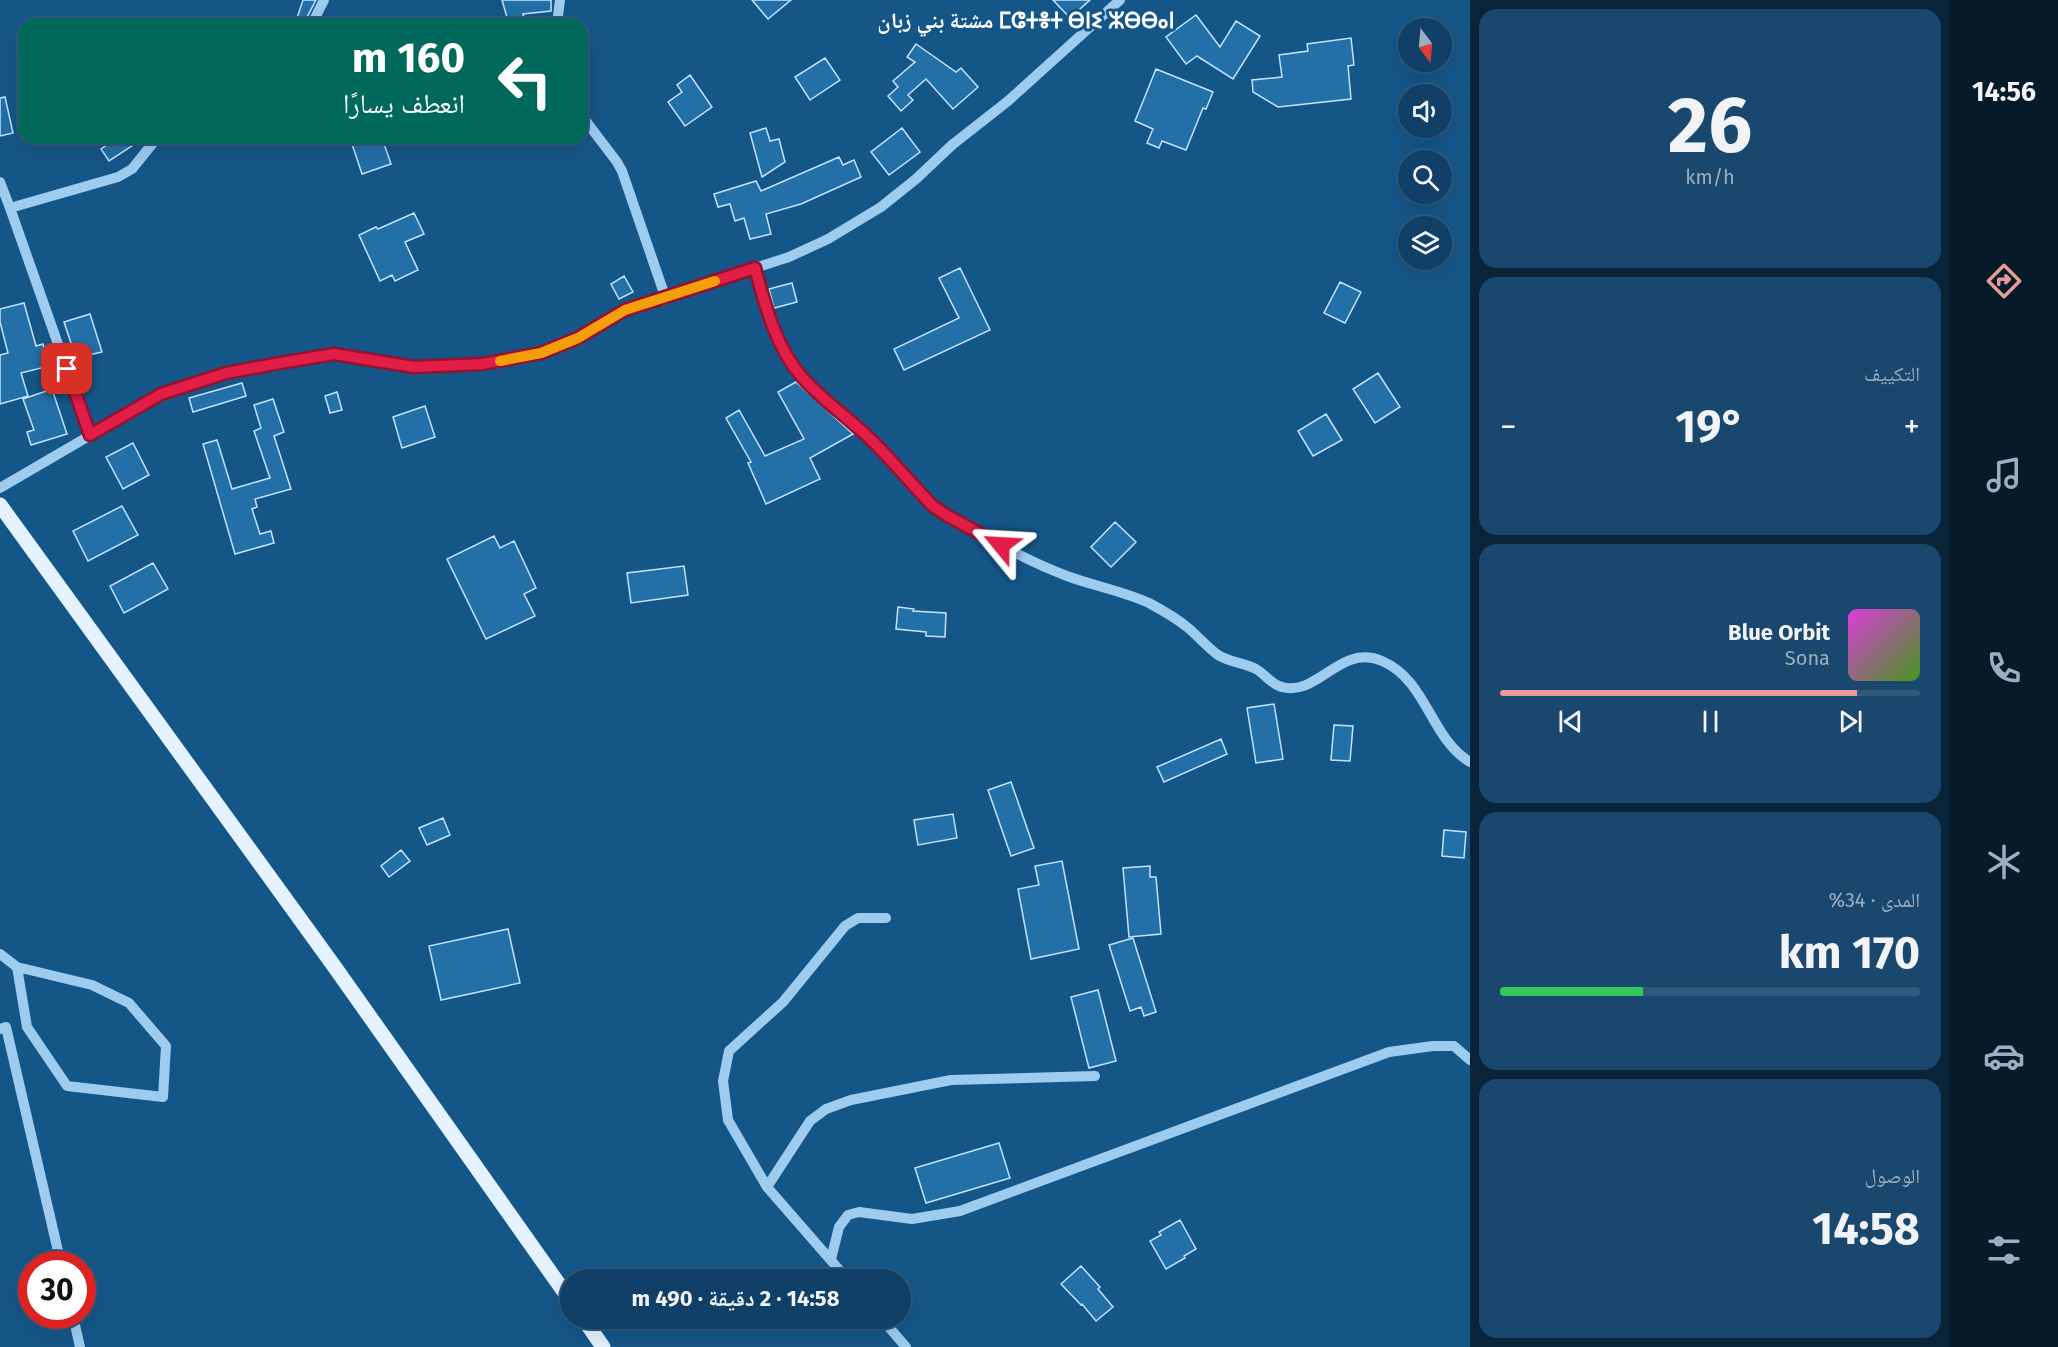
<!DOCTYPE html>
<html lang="ar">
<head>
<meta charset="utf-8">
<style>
	:root { --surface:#104067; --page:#19476d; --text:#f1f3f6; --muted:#9cafc0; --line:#30597b; --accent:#e69b98 }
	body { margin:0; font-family:"Fira Sans","Noto Naskh Arabic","Noto Sans Tifinagh",sans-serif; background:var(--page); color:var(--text); direction:rtl; height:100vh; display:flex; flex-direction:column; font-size:22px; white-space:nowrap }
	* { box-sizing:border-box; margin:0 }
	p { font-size:20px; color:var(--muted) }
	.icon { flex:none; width:33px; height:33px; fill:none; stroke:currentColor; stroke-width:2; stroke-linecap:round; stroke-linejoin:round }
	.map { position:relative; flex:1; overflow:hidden; direction:ltr }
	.sheet { display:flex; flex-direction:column; gap:9px; padding:9px; background:#092339; width:480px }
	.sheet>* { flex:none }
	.guide { position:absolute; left:18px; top:18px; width:570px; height:126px; border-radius:18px; box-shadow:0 6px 24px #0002,0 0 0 2px var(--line); direction:rtl; background:#00695c; color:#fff; overflow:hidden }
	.needle { width:39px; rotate:164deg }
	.fabs { position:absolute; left:1398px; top:18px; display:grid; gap:12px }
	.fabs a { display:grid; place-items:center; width:54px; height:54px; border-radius:50%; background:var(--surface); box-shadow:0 6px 24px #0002,0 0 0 2px var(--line); font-size:30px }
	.speed { position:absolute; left:18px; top:1251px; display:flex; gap:12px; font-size:30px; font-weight:700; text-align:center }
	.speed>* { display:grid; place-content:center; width:78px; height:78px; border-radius:50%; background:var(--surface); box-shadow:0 6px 24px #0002,0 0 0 2px var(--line); line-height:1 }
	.speed .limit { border:9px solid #d22; background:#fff; color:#111 }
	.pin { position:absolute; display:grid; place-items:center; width:51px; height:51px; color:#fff; margin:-26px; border-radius:12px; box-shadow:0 3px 9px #0006 }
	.me { position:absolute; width:66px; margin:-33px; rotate:297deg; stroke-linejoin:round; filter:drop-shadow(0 0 4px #0008) }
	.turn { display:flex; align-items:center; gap:21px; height:126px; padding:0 24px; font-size:27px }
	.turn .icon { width:78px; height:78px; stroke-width:2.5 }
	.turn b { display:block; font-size:42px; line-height:51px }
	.big { font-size:45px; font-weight:700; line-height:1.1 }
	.sheet .tile { flex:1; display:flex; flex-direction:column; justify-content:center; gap:9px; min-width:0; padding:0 21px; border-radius:18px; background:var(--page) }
	.sheet .dial { align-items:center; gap:0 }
	.dial b { font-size:78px; line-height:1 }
	.song { display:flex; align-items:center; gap:18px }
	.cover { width:72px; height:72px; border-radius:9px; background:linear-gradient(135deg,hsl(300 70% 55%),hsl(100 70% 35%)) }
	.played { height:6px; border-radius:3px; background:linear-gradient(90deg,var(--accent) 85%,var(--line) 85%) }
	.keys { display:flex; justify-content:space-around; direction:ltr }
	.heat { display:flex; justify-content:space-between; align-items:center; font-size:33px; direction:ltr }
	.charge { height:9px; border-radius:4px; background:linear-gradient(90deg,#34c759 34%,var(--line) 0) }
	.trip { position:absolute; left:560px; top:1269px; width:351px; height:60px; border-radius:30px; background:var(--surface); box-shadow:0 6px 24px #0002,0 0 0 2px var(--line); font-weight:700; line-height:60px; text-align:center; direction:rtl }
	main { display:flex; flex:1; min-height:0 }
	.tabs { display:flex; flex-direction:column; width:108px; justify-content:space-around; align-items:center; background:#061a29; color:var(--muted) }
	.tabs .icon { width:42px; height:42px }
	.tabs .current { color:var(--accent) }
	.tabs b { font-size:27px; color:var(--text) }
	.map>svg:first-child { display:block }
</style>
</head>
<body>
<main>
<nav class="tabs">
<b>14:56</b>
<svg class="icon current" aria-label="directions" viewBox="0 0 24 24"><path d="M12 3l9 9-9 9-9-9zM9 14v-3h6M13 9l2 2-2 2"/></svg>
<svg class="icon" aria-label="music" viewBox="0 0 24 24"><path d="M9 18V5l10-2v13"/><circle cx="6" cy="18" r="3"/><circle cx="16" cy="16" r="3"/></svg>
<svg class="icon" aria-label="phone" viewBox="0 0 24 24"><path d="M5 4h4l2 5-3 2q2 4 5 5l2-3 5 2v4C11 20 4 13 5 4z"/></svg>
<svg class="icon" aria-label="climate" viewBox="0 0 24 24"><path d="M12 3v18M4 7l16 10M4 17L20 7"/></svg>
<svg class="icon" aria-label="car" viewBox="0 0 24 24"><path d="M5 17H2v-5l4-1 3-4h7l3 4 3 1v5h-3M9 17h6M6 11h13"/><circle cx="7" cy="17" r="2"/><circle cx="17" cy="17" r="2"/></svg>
<svg class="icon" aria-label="filters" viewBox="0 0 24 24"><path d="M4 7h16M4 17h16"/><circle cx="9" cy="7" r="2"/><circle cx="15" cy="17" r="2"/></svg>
</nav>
<section class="sheet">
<div class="tile dial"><b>26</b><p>km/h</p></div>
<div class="tile"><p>التكييف</p>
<div class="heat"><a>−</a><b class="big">19°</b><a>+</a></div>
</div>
<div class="tile">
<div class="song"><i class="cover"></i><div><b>Blue Orbit</b><p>Sona</p></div></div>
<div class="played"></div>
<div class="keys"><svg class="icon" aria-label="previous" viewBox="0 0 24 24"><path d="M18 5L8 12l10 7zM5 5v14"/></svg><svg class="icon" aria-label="pause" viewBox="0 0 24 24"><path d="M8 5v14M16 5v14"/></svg><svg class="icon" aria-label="next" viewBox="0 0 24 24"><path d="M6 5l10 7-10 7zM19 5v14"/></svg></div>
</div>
<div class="tile"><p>المدى · 34%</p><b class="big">170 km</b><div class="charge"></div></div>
<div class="tile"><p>الوصول</p><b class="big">14:58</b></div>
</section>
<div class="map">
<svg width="1470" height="1347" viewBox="0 0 1470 1347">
	<rect width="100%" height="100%" fill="#155689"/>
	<!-- building -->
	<path fill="#236fa8" stroke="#c3e3fb" stroke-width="1.5" d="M303,0H316L305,21L297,18Z
		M502,0H551V11L523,14L524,17L508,21Z
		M752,0H791L768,19Z
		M1053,0H1090L1070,18Z
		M1196,15L1220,47L1236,21L1260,36L1233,79L1197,56L1186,64L1166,37Z
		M1351,38L1354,65L1348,66L1351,99L1278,107L1253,92L1252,80L1282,77L1279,55L1308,51L1307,44Z
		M916,44L956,72L961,68L978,87L953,109L926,79L908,95L913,100L901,111L888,96L898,87L893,81L915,62L907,57Z
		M825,58L840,80L810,100L795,77Z
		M1156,69L1213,92L1206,109L1203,108L1186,150L1162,141L1159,148L1147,143L1153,129L1135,121Z
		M690,75L712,107L685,126L668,102L682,92L677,85Z
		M5,97L13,133L0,136V98Z
		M766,128L770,141L779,139L785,162L762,177L750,133Z
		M902,128L920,152L889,175L871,152Z
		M117,138H144L109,161L101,149Z
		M350,138H382L391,164L362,174Z
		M839,157L843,165L854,160L861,177L801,204L766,214L771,234L750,239L744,218L735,221L730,204L718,207L714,194L756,181L761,191Z
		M414,213L424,234L405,242L418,270L395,281L392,275L380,281L359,235L376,227L378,229Z
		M960,268L990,330L904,370L894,349L959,318L939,278Z
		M624,276L633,292L619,299L611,284Z
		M1340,282L1361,292L1345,323L1324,313Z
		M792,283L797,302L774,308L769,289Z
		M24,303L36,346L43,344L49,366L21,373L28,396L0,404V355L8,353L0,322V309Z
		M90,314L102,352L76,358L64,322Z
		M1378,373L1400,407L1375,423L1353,389Z
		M796,382L853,434L810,458L820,479L766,504L748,463L751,462L726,418L739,410L765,456L804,439L778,392Z
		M242,383L246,396L193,412L189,398Z
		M52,389L67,434L31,445L27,432L34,430L23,399Z
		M337,392L342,410L330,413L325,396Z
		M273,399L284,432L274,436L291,489L255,499L257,507L252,509L260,534L271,531L274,543L235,554L203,444L217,440L232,489L270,478L254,431L261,428L254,405Z
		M425,406L435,437L402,448L393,417Z
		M1326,414L1342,440L1313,456L1298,431Z
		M133,443L149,475L123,489L106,457Z
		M122,506L138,535L88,561L73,531Z
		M1115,522L1136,542L1111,567L1091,547Z
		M494,536L500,548L514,541L536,588L524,594L535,616L486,639L447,559Z
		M153,563L168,589L124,613L110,586Z
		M684,566L688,595L631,603L627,573Z
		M898,607L914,609L913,611L946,613L945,637L926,636V632L896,629Z
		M1274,704L1283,759L1256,763L1247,708Z
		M1334,725L1353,726L1350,761L1331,760Z
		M1221,739L1227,754L1164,782L1157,767Z
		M1011,782L1034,848L1011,856L988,790Z
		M953,814L957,838L918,845L914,820Z
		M443,818L450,835L427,845L419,828Z
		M1444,830L1466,832L1464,858L1442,856Z
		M401,850L410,861L389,877L381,866Z
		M1062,861L1079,949L1031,959L1018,889L1039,885L1035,866Z
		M1150,866V877H1156L1161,934L1129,937L1123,868Z
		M508,929L520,983L441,1000L429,946Z
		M1133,938L1156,1012L1144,1016L1141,1007L1130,1011L1109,945Z
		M1098,990L1116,1061L1089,1068L1071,997Z
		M999,1143L1010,1178L926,1203L915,1168Z
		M1180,1220L1196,1249L1184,1256L1185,1258L1166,1269L1150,1241L1161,1235L1159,1232Z
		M1081,1266L1100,1287L1098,1289L1113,1307L1096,1321L1082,1304L1081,1305L1061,1284Z"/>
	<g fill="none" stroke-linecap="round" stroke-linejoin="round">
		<!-- minor -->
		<path stroke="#9dccef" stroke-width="10" d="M312,24L324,0
			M557,24L560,0
			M582,116L617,162L622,171L665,296
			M0,182L10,208
			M755,268C765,305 776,349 802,378C824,401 851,420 874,443C898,467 918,495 946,515C984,536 1026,561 1067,576C1094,586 1123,591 1149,603C1162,610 1176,618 1187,627C1198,636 1207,647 1218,655C1229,662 1244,663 1256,669C1265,674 1272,685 1282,687C1318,697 1340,643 1382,661C1427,680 1430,738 1470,762
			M90,435L10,208L118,177L132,169L157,138
			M0,488L161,394L227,373L334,354L414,367L482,364L541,353L578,338L625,310L789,257L828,239L881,207L916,179L952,145L1008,101L1120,0
			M0,954L17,967L92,985L129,1003L166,1046L163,1097L67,1086L27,1027L17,967
			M0,1029L6,1027L61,1264
			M767,1187L810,1121L826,1109L851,1100L951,1080L1095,1076
			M831,1259L839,1227L848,1215L859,1212L912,1219L960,1211L1389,1052L1433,1046H1454L1470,1060
			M848,1280L767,1187L728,1120L723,1081L729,1051L783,1002L845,926L858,918H886
			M73,1316L80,1347
			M881,1318L906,1347"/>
		<!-- major -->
		<path stroke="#e5f2ff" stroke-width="15" d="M0,505L334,966L570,1300
			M583,1318L603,1347"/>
	</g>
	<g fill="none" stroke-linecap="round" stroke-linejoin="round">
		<defs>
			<path id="route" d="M67,369L90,435L161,394L226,373L280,363L334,354L414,367L482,364L541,353L578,338L625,310L755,268C765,305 776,348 802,377C821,399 845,415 866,435C890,457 910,483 933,506L946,515L1001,545"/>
		</defs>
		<!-- route casing -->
		<use href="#route" stroke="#92132f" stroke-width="15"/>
		<!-- route -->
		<use href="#route" stroke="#e11d48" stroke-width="10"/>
		<!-- slow -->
		<path stroke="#f59e0b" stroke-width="10" d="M500,361L541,353L578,338L625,310L715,281"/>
	</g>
	<g text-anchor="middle" stroke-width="6" stroke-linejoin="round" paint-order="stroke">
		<!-- quarter labels -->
		<g font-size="22" font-weight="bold" fill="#fff" stroke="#155689">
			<text x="1026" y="28">مشتة بني زبان ⵎⵛⵜⴻⵜ ⴱⵏⵉ ⵣⴱⴱⴰⵏ</text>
		</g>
	</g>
</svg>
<div class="fabs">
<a><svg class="needle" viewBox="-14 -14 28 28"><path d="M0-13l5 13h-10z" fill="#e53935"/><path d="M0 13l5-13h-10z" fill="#9cafc0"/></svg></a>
<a><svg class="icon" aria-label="sound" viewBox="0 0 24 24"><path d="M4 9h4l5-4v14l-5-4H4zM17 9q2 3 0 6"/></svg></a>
<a><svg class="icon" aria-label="search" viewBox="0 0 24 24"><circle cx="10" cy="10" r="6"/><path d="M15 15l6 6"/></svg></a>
<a><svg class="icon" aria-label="layers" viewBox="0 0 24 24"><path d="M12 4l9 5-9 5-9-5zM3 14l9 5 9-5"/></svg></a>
</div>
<div class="speed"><div class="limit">30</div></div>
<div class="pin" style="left:67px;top:369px;background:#d93025"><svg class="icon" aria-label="arrive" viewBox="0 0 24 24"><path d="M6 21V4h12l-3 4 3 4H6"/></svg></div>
<svg class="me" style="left:1001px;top:545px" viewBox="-20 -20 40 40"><path d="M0-17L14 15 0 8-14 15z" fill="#e11d48" stroke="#fff" stroke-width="4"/></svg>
<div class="trip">14:58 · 2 دقيقة · 490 m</div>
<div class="guide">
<div class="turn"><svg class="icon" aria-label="left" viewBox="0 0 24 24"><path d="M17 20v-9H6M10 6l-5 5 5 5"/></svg><div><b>160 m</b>انعطف يسارًا</div></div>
</div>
</div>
</main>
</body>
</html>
